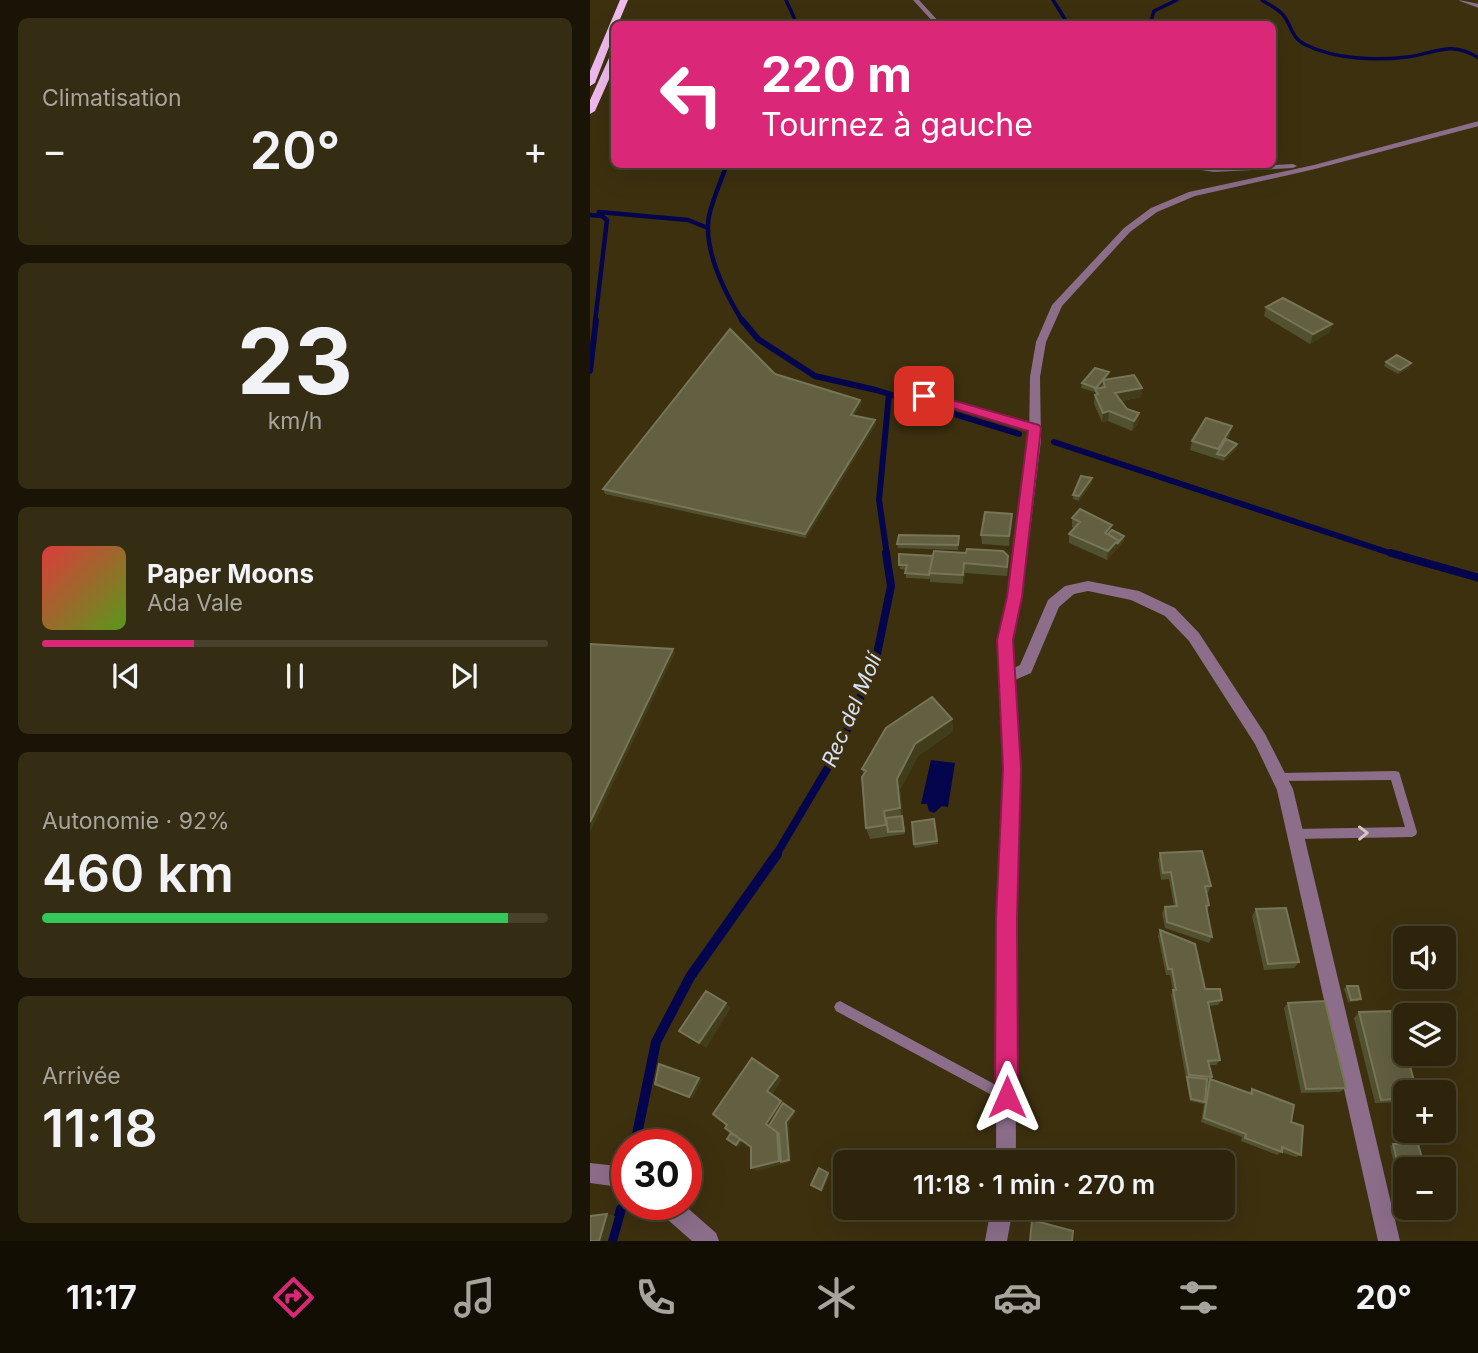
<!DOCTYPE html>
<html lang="fr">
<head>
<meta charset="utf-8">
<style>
	:root { --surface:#2d240b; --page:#352c14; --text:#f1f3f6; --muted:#a7a49d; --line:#48412c; --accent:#db2777 }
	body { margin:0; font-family:Inter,sans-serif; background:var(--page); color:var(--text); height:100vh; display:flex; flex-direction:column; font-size:26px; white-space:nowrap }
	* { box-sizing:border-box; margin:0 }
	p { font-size:23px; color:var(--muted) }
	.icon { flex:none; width:38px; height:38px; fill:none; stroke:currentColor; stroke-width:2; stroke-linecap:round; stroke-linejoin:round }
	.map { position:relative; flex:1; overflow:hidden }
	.panel { display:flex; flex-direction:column; gap:18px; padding:18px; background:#191406; width:590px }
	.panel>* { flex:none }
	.banner { position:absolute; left:21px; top:21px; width:665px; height:147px; border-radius:10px; box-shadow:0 7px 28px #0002,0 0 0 2px var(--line); background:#db2777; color:#fff; overflow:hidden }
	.tools { position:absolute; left:803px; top:926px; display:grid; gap:14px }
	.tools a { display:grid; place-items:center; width:63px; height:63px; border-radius:10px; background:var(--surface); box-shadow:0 7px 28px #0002,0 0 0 2px var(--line); font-size:35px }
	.speed { position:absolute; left:21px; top:1129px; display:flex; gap:14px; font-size:35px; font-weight:700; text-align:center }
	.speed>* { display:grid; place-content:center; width:91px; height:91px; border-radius:50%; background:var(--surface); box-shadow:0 7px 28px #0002,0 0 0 2px var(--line); line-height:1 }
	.speed .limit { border:10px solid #d22; background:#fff; color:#111 }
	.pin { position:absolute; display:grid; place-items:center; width:60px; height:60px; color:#fff; margin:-30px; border-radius:14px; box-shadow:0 4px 10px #0006 }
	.me { position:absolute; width:77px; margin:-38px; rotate:0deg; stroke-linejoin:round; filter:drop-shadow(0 0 5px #0008) }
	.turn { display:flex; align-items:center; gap:24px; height:147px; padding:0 35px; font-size:32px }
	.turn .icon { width:91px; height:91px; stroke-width:2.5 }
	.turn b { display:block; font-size:49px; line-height:60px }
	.big { font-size:52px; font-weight:600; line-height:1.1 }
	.panel .widget { flex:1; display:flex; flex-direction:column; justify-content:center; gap:10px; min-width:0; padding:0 24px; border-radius:10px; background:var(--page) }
	.panel .dial { align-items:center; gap:0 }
	.dial b { font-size:91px; line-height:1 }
	.song { display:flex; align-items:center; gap:21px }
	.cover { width:84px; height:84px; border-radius:10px; background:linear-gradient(135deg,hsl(0 70% 55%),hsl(90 70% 35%)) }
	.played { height:7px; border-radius:4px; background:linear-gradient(90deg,var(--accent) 30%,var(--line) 30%) }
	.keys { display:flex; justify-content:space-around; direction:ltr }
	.heat { display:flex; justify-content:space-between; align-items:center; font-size:38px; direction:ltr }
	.charge { height:10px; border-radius:5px; background:linear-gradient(90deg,#34c759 92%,var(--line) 0) }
	.trip { position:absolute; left:243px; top:1150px; width:402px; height:70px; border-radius:10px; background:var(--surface); box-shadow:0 7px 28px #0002,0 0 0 2px var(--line); font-weight:600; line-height:70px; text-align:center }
	.tabs { display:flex; height:112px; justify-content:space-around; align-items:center; background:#120e04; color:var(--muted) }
	.tabs .icon { width:49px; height:49px }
	.tabs .selected { color:var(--accent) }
	.tabs b { font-size:32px; color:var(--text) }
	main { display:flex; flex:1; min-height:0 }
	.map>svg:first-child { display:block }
</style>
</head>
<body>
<main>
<section class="panel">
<div class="widget"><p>Climatisation</p>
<div class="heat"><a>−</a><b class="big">20°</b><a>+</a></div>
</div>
<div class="widget dial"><b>23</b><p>km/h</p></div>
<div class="widget">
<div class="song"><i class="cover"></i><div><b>Paper Moons</b><p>Ada Vale</p></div></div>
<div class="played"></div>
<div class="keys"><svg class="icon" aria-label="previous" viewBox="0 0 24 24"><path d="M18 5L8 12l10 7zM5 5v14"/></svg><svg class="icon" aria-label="pause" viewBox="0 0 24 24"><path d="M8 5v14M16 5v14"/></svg><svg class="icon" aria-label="next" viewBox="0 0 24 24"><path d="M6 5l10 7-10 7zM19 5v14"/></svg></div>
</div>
<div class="widget"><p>Autonomie · 92%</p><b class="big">460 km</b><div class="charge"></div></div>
<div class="widget"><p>Arrivée</p><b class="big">11:18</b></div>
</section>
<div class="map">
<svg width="889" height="1241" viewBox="0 0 889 1241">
	<rect width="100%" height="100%" fill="#3c300f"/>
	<!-- water -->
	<path fill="#05054e" d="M341,760L365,763L358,807L352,806L344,813L339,811L337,804H331Z"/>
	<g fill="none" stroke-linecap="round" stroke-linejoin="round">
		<!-- stream-far4 -->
		<path stroke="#05054e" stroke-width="3.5" d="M196,0L207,24
			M463,0L478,24
			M672,0C679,5 689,9 694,16C702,27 702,39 716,45C745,59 785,61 817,57C848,53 859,40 889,58
			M560,24L564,11L587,0"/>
		<!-- stream-far3 -->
		<path stroke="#05054e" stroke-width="4.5" d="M137,164C131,181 123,198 119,216C113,251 135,293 153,322
			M9,212L98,220L118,228
			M0,215L12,216L17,220L5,322"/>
		<!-- stream-far2 -->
		<path stroke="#05054e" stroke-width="6" d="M152,320L168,339L225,376L286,390L429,434
			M0,371L6,320
			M464,442L806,555
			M297,555L289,500L299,394"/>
		<!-- stream-far1 -->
		<path stroke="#05054e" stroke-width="8" d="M801,553L889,578
			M186,855L250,747L286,659L301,586L296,553"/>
		<!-- stream -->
		<path stroke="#05054e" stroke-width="10" d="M45,1144L66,1042L100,977L187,854
			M22,1241L31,1209"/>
		<!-- service -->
		<path fill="#8c6e8b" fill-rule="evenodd" d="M332,394H336L448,426L449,428L445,430H442L332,398Z
			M805,771L809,772L810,775L827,832L826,835L822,837L705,839L701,837L700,834L701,831L705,829L815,827L801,780L689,781L685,780L684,777L685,774L689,773Z
			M250,1001L419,1092L421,1096L419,1100L415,1102L411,1100L246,1011L244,1007L246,1003Z"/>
		<!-- minor -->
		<path fill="#8c6e8b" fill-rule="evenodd" d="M323,0H329L351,24H345Z
			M869,0L889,4V8L870,1Z
			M889,121V126L725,169L605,196L567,212L540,232L472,306L456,342L450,377L451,440L432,597L422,640L424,668L430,665L458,600L475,586L498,581L549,591L585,608L609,633L675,734L703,789L810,1241H788L687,790L665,744L599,641L575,616L541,600L498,591L484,594L469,607L441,673L425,680L430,769L425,919L426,1162H406L407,919L414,769L408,640L418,597L439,440L440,377L446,342L462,305L534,228L561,208L599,192L724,165Z
			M572,164L624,168L703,164L707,166L703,168L624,172Z
			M0,1163L37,1167V1188L0,1183Z
			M66,1204H93L126,1233L129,1241H102L69,1212Z
			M401,1208H423L417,1241H395Z"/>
		<!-- trunk -->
		<path fill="#f0bbee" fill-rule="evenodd" d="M30,0H38L28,24H24V34L5,83L0,86V71Z
			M24,55V68L5,111L0,114V100L19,58Z"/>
	</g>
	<!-- wall -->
	<path fill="#51502f" d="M676,307L742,324L739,333L720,344L674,316Z
		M796,362L821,363L819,368L808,374L794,366Z
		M519,372L518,377L517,379L552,388L551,397L532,401L537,409L549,413L548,423L542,431L518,421L512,422L504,404L505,392L491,388L492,383Z
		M185,374L270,400L271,405L264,415L286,424L216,538L15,494L13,489Z
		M640,435L637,439L647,444L646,449L634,461L600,450L602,441Z
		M502,483L489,501L483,499V495Z
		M482,518L522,530L534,541L517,560L479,543V534L484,528L482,527Z
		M422,524L419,546L392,544L391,535Z
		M369,536L368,550L308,548L307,544Z
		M309,554L418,566L417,576L375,573L373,584L340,582V579L316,578V570L310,569Z
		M362,719L363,731L328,756L310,790L315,834L280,839L276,828L274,774L272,769Z
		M344,819L348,844L325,848L324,844Z
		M570,853L621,886L618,893H616L619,905L617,911L622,937L619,943L575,928L572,913L575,907L584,906L579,879L571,880L568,860Z
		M666,909L709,962L704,968L674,970L662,916Z
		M570,930L615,989L632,1000L628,1005L619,1006L630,1060L626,1065H619L622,1077L620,1079L658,1093L662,1089L701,1122L711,1155L706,1157L691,1152L687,1155L651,1141L652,1137L611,1122L614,1104L600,1101L581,995L583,991L580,975H576L568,936Z
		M757,986L771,999L768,1001L758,1002L754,989Z
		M698,1003L756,1088L750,1092L711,1093L694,1008Z
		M769,1012L816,1092V1102L785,1103L764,1018Z
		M803,1144L816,1169V1178H807L800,1146Z"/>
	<!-- shaded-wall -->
	<path fill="#413d1b" d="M742,324L739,333L720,344L723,334Z
		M821,363L819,368L808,374L810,370Z
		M519,372L518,377L514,382L513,380V384L506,393V388Z
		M552,388L551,397L527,402L525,393Z
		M270,400L271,405L262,419L261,415Z
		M519,411L518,421L512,422L513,413Z
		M549,413L548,423L542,431L544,421Z
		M285,420L286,424L216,538L215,534Z
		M642,426L640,435L628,455L627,454L628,449Z
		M647,444L646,449L634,461L635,456Z
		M502,478V483L489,501V496Z
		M422,514V524L419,546V536Z
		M534,536V541L527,549V544Z
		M528,540L527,549L517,560L518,551Z
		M374,563L375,573L373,584V575Z
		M83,649L85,653L0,833V822Z
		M362,719L363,731L328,756L310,790L315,834L310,808L307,779L325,744Z
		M136,1003L141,1008L116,1048L109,1043Z
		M188,1076L192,1080L182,1095L177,1091Z
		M109,1078L112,1080L103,1098L99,1097Z
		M191,1101L196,1105V1122L204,1111L206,1112L199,1124L201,1162L167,1171L161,1168L176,1124Z
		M142,1132L154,1140L149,1147L146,1145Z
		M238,1173L240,1174L233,1191L231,1190Z
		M17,1214L25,1216L18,1241H9Z"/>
	<!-- building -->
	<path fill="#626041" stroke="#777558" stroke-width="2" d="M693,298L742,324L723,334L676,307Z
		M140,329L185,374L270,400L261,415L285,420L215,534L13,489Z
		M807,355L821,363L810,370L796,362Z
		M505,368L519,372L506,388L492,383Z
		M544,375L552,388L525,393L537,409L549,413L544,421L519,411L513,413L505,395L508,394L505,389L515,387L513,380Z
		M616,418L642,426L628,449L602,441Z
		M636,439L647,444L635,456L627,454Z
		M491,476L502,478L489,496L483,495Z
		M490,509L522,525L515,533L528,540L518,551L479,534L490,522L482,518Z
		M395,512L422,514L419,536L391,535Z
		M522,530L534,536L527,544L528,540L518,534Z
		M309,535L369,536L368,545L307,544Z
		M377,549L413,551L418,556L417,567L374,563L373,575L339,573L344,551L376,553Z
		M309,554L343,556L339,575L315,573L317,565H309Z
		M0,644L83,649L0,822Z
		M342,697L362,719L325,744L307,779L310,808L294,811L296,825L276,828L272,777L276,771L272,769L296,728Z
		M312,816L314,831L298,832L296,818Z
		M344,819L347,841L324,844L322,822Z
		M612,851L621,886H615L619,905L616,906L622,937L577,922L575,907L587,906L581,872L573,873L570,853Z
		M696,908L709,962L678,964L666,909Z
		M570,930L605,944L615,989H630L632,1000L618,1002L630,1060L618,1061L622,1077L599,1075L583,990H586L582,969H578Z
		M757,986H768L771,999L761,1000Z
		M116,991L136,1003L109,1043L89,1031Z
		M735,1001L756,1088L716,1089L698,1003Z
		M805,1011L827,1092H816V1098L791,1100L769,1012Z
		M162,1058L188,1076L177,1091L191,1101L176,1124L187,1132L189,1161L161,1168V1147L135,1128L137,1125L123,1114Z
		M69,1064L109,1078L99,1097L65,1084Z
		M597,1077L617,1079L615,1102L601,1099Z
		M620,1079L662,1094V1089L704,1105L701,1122L713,1126L711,1155L692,1147V1152L655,1138L656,1134L614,1118Z
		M193,1103L204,1111L196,1122L199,1160L191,1162L189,1134L179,1126Z
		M141,1133L150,1139L146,1145L137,1139Z
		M803,1144H828L835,1169H816V1177H811Z
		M229,1168L238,1173L231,1190L221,1185Z
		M17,1214L9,1241H0V1216Z
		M442,1220L483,1231L482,1241H440Z"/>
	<!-- one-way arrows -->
	<defs><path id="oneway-chevron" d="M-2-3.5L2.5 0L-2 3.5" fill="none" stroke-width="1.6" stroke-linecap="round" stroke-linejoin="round" transform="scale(1.75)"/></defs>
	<use stroke="#d5c7c1" href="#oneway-chevron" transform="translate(773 833) rotate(-1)"/>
	<!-- route -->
	<path fill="#db2777" stroke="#8e194d" stroke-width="2" d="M334,392L449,425L451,428L432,597L423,640L431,769L427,919L428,1097L425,1105L417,1108L409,1105L405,1097L406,919L413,769L407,640L417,597L438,431L330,398L328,396Z"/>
	<g text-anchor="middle" stroke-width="7" stroke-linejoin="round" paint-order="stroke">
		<!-- water labels -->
		<g font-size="21" font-style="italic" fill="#d8e1f6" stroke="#3c300f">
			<text transform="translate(262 710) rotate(-67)" y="7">Rec del Molí</text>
		</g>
	</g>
</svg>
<div class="tools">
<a><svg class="icon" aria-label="sound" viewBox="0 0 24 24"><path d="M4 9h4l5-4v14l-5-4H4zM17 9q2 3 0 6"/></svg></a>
<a><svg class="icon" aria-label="layers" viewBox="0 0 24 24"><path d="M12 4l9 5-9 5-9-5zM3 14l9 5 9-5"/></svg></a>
<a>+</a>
<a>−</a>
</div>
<div class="speed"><div class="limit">30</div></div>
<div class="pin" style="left:334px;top:396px;background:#d93025"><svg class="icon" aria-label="arrive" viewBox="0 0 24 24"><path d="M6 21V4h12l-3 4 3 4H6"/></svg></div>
<svg class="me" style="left:417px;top:1097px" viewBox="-20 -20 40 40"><path d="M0-17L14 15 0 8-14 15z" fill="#db2777" stroke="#fff" stroke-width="4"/></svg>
<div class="trip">11:18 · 1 min · 270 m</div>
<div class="banner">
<div class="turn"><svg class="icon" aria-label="left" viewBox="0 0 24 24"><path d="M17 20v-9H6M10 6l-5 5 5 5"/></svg><div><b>220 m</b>Tournez à gauche</div></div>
</div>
</div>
</main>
<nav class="tabs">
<b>11:17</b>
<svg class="icon selected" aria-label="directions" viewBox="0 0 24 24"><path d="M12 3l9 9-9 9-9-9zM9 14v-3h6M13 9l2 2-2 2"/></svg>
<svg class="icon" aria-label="music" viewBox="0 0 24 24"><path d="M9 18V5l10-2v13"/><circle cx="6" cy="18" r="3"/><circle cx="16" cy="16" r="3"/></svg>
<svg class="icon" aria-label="phone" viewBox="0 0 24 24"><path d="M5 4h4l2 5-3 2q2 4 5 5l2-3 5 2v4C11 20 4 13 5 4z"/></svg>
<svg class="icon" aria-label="climate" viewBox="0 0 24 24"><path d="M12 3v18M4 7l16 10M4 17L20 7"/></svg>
<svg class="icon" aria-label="car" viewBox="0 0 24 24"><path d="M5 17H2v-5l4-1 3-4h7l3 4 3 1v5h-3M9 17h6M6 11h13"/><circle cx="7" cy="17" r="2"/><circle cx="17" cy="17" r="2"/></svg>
<svg class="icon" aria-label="filters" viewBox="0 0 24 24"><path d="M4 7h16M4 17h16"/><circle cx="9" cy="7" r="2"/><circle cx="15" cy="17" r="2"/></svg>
<b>20°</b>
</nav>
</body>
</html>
